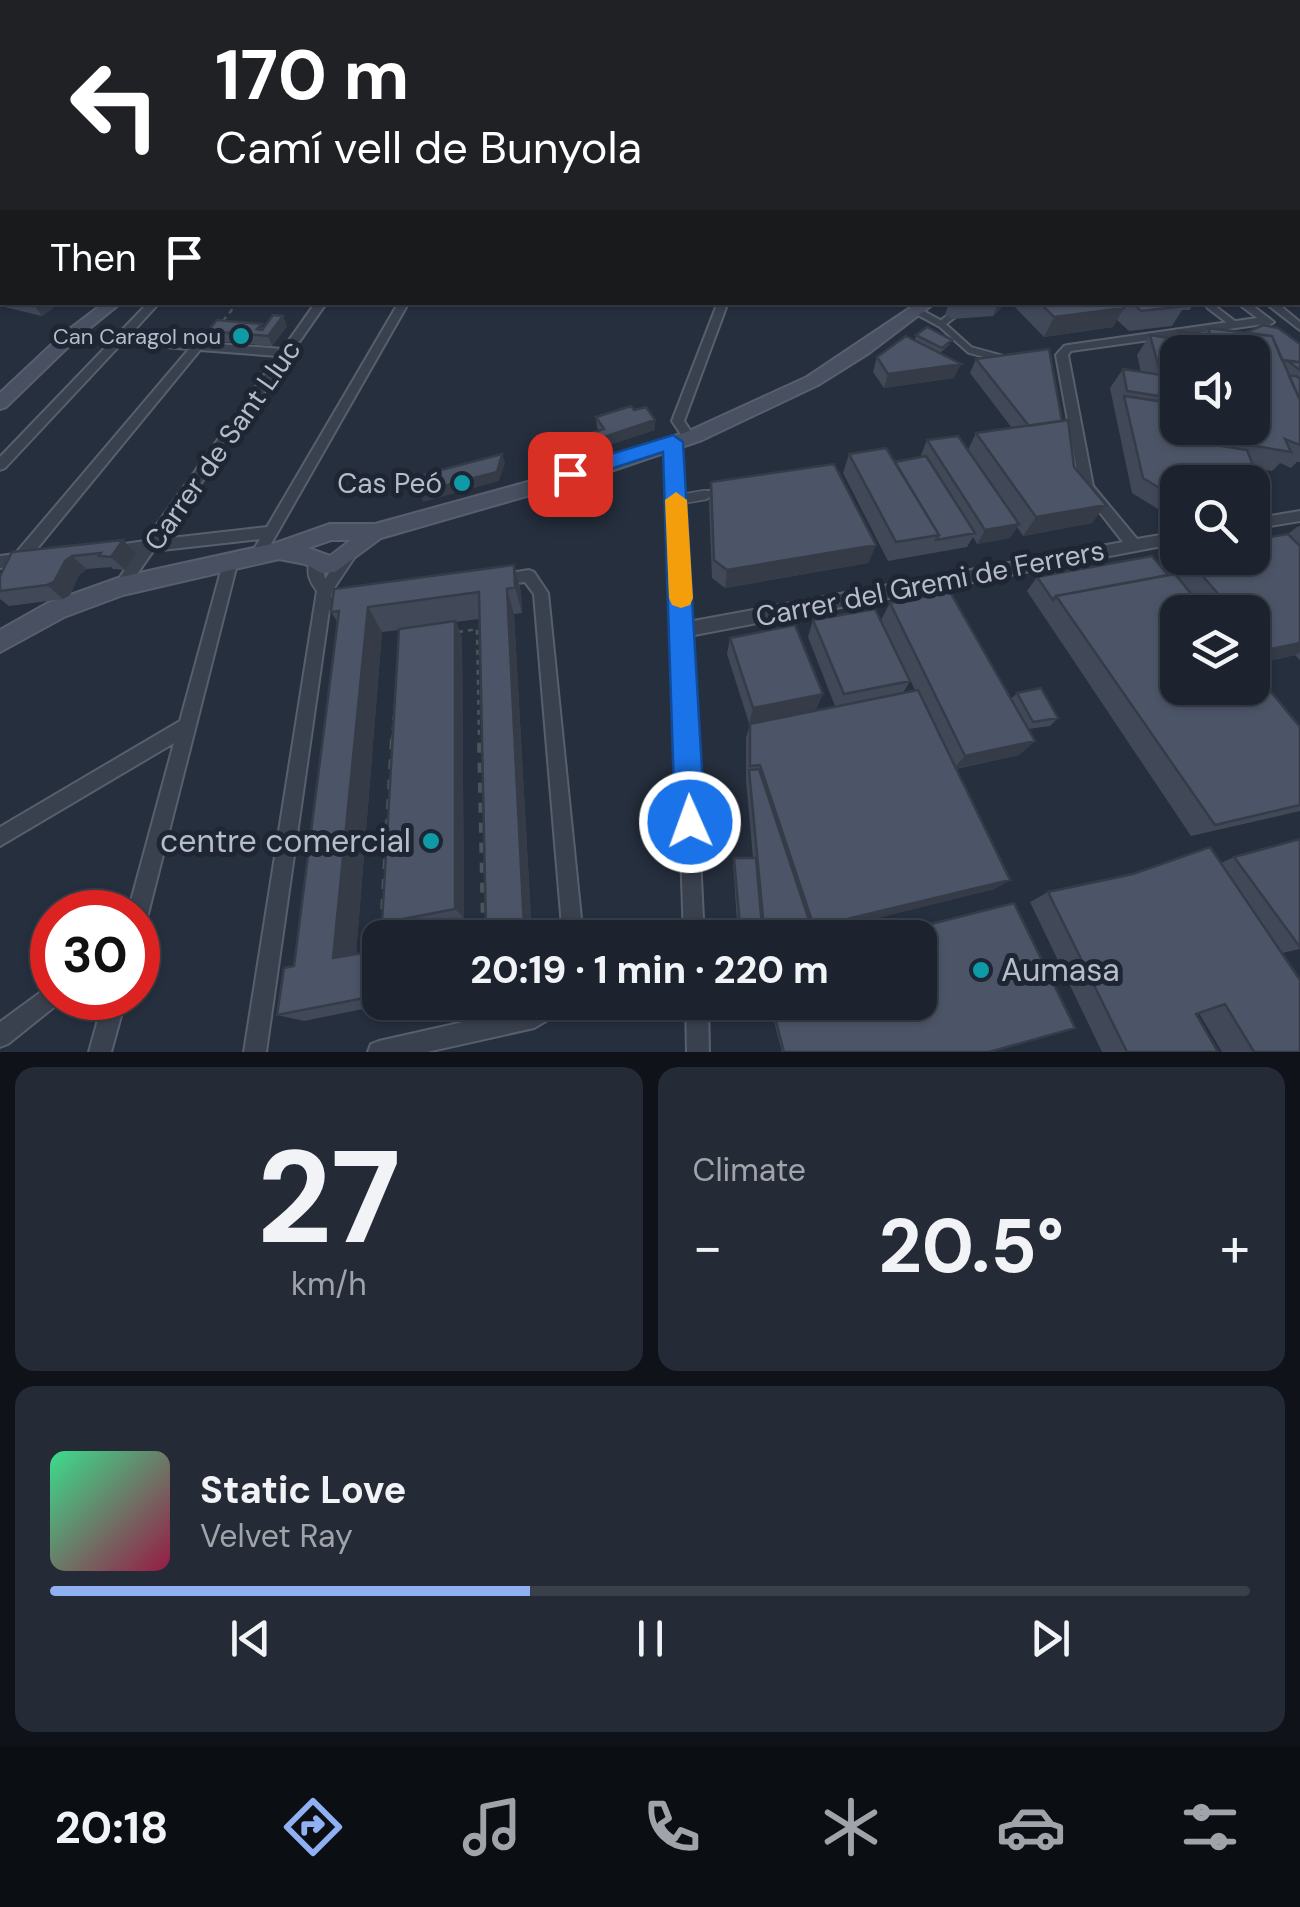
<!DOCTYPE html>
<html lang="en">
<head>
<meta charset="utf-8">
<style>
	:root { --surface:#1c232e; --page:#252b36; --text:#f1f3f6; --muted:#a0a4aa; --line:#3a404a; --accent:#90b0f4 }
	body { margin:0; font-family:"DM Sans",sans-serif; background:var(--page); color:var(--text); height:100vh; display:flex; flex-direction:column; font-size:38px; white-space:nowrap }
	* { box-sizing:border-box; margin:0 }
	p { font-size:32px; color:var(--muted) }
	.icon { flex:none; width:55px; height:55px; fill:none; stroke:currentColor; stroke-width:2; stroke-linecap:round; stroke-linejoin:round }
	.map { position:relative; height:1052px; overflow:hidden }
	.panel { display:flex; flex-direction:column; gap:15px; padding:15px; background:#0f1319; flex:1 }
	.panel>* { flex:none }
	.hud { position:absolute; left:0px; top:0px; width:1300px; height:305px; box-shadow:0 2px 8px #0004,0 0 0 2px var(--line); background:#202124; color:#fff; overflow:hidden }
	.fabs { position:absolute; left:1160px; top:335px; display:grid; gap:20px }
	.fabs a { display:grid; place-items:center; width:110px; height:110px; border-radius:20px; background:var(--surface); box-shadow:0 2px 8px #0004,0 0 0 2px var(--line); font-size:50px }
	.speed { position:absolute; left:30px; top:890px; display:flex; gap:20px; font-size:50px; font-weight:700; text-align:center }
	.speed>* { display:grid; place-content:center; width:130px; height:130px; border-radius:50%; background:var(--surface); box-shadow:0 2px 8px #0004,0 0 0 2px var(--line); line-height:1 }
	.speed .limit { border:15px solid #d22; background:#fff; color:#111 }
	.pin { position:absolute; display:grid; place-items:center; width:85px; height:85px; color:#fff; margin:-42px; border-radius:20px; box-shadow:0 5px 15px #0006 }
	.me { position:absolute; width:110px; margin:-55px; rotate:358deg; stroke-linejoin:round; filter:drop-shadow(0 0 8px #0008) }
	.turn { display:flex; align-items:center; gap:35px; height:210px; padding:0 50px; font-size:45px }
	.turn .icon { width:130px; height:130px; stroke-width:2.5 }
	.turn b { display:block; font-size:70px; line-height:85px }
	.then { display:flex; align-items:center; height:95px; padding:0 50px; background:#0003; gap:20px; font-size:38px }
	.big { font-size:75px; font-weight:700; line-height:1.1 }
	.panel .widget { flex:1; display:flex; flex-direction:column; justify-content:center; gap:15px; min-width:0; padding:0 35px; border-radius:20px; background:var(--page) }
	.panel .dial { align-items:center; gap:0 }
	.dial b { font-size:130px; line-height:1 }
	.song { display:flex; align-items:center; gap:30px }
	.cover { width:120px; height:120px; border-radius:15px; background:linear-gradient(135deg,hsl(150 70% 55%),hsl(340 70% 35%)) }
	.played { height:10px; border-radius:5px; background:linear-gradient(90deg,var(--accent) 40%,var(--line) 40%) }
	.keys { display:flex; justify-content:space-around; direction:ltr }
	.heat { display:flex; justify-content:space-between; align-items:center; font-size:55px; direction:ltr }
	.panel .tiles { flex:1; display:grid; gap:15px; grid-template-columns:1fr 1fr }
	.widget:last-child { grid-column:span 2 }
	.trip { position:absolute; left:362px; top:920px; width:575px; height:100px; border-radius:20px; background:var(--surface); box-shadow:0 2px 8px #0004,0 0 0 2px var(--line); font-weight:700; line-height:100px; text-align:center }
	.dock { display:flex; height:160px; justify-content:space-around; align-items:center; background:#0b0e12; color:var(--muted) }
	.dock .icon { width:70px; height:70px }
	.dock .selected { color:var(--accent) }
	.dock b { font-size:45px; color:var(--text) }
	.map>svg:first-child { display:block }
</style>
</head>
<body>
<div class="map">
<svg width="1300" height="1052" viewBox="0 0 1300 1052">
	<rect width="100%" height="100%" fill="#262f3e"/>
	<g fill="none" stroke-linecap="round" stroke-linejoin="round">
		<defs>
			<path id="lane-far2" d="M1205,302L1214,309
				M962,309L971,302"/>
			<path id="lane-far1" d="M1210,306L1235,325
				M917,311L941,324L965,306
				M941,324L970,350L1003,359
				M691,497L715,493"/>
			<path id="lane" d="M676,500L705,495"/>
			<path id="street" d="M0,165H2V172H0Z
				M0,179H2V183H0Z
				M1300,216V222L1298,223V217Z
				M149,302H160L128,337L283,349L316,302H327L162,539L267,527L399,302H409L263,558H253L251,554L260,539L153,551L126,590L121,592L116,590L114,586L136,553L116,556L111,554L109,550L111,546L145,541L278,356L200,350L31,556L32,559L30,563L0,568V556L15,554L189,349L122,343L5,468L0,470V457Z
				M718,302H728L684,421L694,436L688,440L684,439L672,421Z
				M1236,302H1248L1274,322L1269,325L1264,324L1071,351L1068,355L1093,486L1137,539L1178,532V543L689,636L704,938H684L667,442L669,439L673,438L679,442L688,622L1123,542L1080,487L1056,355L1064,346L1068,345L1257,318Z
				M1264,302H1276L1300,322V330Z
				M1300,511V521L1252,529V519Z
				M347,552L352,554L354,558L332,591L331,597L347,595L352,597L354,601L352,605L329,610L266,1052H244L317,591C310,582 305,572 311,560H321L325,579L342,554Z
				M231,554L236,556L238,560L148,914L145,921L138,924V912H128L174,743L0,846V827L180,721L224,560L226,556Z
				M529,570L534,572L548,593L583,938H563L534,594L525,582L502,585L497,583L495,579L497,575Z
				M52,985V998H62L59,1003L8,1044L0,1047V1022L45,989Z
				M104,998H126L111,1052H89Z
				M537,1002H567L565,1010L534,1028L427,1052H368L371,1044L379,1041L530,1007Z
				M686,1002H708L709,1052H687Z"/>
			<path id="secondary" d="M105,302H122L75,340L6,407L0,409V393L63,334Z
				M919,302H936L869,353L818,385L702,440L596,476L381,538L335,572L321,573L305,564L279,559L123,595L64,617L0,652V630L48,603L121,577L276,543L330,524H375L586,466L689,431L807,377ZM331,540H351L330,556L308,548Z"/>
			<path id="highway" d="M2,219V229L0,230V220Z"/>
		</defs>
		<!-- lane-far2 casing -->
		<use href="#lane-far2" stroke="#585f6c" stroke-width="8"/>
		<!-- lane-far1 casing -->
		<use href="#lane-far1" stroke="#585f6c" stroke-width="10"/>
		<!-- lane casing -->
		<use href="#lane" stroke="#585f6c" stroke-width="12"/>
		<!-- street casing -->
		<use href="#street" stroke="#585f6c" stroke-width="4"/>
		<!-- secondary casing -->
		<use href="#secondary" stroke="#585f6c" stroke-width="4"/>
		<!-- highway casing -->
		<use href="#highway" stroke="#454c59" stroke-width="4"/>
		<!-- path-far1 -->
		<path stroke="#46585c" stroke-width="2.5" stroke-dasharray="5 5" stroke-linecap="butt" d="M223,321L238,302
			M458,632L477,629L479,740
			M392,740L400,640"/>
		<!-- path -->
		<path stroke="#46585c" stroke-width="4" stroke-dasharray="10 10" stroke-linecap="butt" d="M441,938L483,930L479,738
			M380,949L392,738"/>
		<!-- lane-far2 -->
		<use href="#lane-far2" stroke="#3a414e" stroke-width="5"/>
		<!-- lane-far1 -->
		<use href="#lane-far1" stroke="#3a414e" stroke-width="6"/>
		<!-- lane -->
		<use href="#lane" stroke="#3a414e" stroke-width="9"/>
		<!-- street -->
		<use href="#street" fill="#3a414e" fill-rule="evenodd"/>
		<!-- secondary -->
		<use href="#secondary" fill="#485061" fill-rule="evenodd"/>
		<!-- highway -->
		<use href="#highway" fill="#746a57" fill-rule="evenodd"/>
	</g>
	<!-- wall -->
	<path fill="#414959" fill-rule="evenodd" d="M1300,222V303L1298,301V223Z
		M0,273H2V302H61L42,316L0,306Z
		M949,302H1003L1001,308L993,316L953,319L945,315Z
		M1010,302H1194L1190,310H1182L1172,326L1129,331L1117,320L1113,327L1044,337Z
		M287,326L272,346L214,341L208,331Z
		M1208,328L1300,344V462H1297L1291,468L1280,463L1272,471L1254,468L1261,486L1252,494V482H1178V512L1166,514L1132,493L1110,388L1123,369L1141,372L1137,355L1150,335L1173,339L1178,331L1203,335ZM1178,352L1252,428H1178Z
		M916,335L950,344L940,353L915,340Z
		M877,357L954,378L884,388L873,372Z
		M976,359L1062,421L1092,523L1023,536L1017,527L1010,538L977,544L973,537L967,547L888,561L843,473L849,454L895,462L922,457L921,455L927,440L968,450L976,433L1012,428L970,373Z
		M634,410L655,430L596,449L592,443L591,433L599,431L597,427L596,417Z
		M711,482L876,545L868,563L725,588L712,578L709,501Z
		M1300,526V660L1295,655L1252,665V612H1178L1300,727V811L1191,836L1027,591L1037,577L1165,571L1179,558H1252L1288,534L1297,527Z
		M123,540L136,554L125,570L113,569L111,567L87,569L79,575L70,595L63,599L9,606L0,599V576Z
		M514,565L521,592L522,613L514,614L531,921L542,933L543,938H446L486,930L479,619L456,622L462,638L464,918L394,931L382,923L399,630L382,632L356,954L380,950V1002H398L304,1021L277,1015L294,966L338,623L331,612Z
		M890,603L1011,699L1017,693L1058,718L1050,726L1028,729L1035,741L1019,755L956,769L1010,880L994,889L797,938H738L733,863L734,858H753L746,780V738L750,724L835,706L808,637L813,620L910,681L903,693L915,690L881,620Z
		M730,638L823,694L816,709L749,723L727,654Z
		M1300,839V949L1282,953L1300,1052H1222L1199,1013L1196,1014L1218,1052H1102L1030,902L1048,892L1221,863L1234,857Z
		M769,1002H920L989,1052H782Z"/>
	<!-- shaded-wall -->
	<path fill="#353c48" d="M1300,187V203H1298V188Z
		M0,191H2V206H0Z
		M32,302H61L42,316Z
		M998,302H1003L1001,308L993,316Z
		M1124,308L1113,327L1044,337L1054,317Z
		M283,316L287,326L272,346L268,336Z
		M961,364L954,378L884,388L888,374Z
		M655,420V430L596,449L595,440Z
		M502,454L505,463L499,481L423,502L420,492Z
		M1106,505L1092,523L1023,536L1036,517Z
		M1019,524L1010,538L977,544L985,530Z
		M123,540L136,554L125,570L111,557Z
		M876,545L868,563L725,588L727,570Z
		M72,556L87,569L79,575L70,595L63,599L47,585L65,561Z
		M514,565L521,592L522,613L515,587Z
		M507,589L514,614L532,935L524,923Z
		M368,607L382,632L355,968L333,958Z
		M455,621L462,638L464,918L455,909Z
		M1300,643V652L1295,655L1252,665V660L1266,650Z
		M823,694L816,709L749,723L753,708Z
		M1035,741L1019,755L953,769L965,756Z
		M1010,880L994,889L797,938H778Z
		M535,921L542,933L543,938H536Z"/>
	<!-- building -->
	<path fill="#4c5567" stroke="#353c48" stroke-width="2.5" d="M1298,170L1300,171V187L1298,188Z
		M1298,231H1300V279L1298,277Z
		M0,273H2V292L0,291Z
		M953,302H984L958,305Z
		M1039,302H1119L1124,308L1054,317Z
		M1131,302H1180L1185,306L1141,311Z
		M273,315L283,316L268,336L208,331L217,320L262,324L257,329L262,330Z
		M1263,325L1278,328L1300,344V362L1282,360L1272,336L1245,333Z
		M927,327L952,340L942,348L916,335Z
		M1208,328L1272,336L1300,400V445L1285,439L1291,452L1219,440L1215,428H1252V352H1178V399L1127,391L1123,369L1161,375L1150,335L1181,340L1178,331L1211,336Z
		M906,336L961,364L888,374L877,357Z
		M1049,349L1062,421L1029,426L976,359Z
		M1289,362H1300V370Z
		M1289,376H1296L1300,379V400Z
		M1124,396L1178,404V428H1209L1215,445L1247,450L1261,486L1252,487V482H1178V499L1143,478Z
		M631,406L634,410L646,407L655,420L595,440L591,433L604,429L596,417Z
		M1068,420L1074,467L1106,505L1036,517L976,433Z
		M958,436L1019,524L985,530L927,440Z
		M886,448L939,535L896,542L849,454Z
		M502,454L497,472L420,492L418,486L422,475Z
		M926,456L975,533L936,540L939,535L895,462Z
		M834,464L876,545L727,570L714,560L711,482Z
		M1288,534L1300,546V643L1266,650L1252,634V612H1234L1187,558H1252V540Z
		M123,540L111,557L99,556L101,553L72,556L65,561L54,582L47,585L0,591V576L12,552Z
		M1152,556L1168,575L1056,596L1053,600L1037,577Z
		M514,565L515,587L507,589L523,908L524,923L535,921L536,938H446L486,930L479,592L368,607L333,958L380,950V995L277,1015L284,968L294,966L339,611L331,612L334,589Z
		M1175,574L1206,612H1178V688H1252V669L1300,727V805L1215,825L1056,596Z
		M950,592L1035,741L965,756L890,603Z
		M875,609L910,681L844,694L813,620Z
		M455,621V909L382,923L399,629Z
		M795,625L823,694L753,708L730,638Z
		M1041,688L1058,718L1033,722L1017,693Z
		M918,690L1010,880L814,927L760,765L750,766V724Z
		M759,769L812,929L778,938H765L749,770Z
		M1300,839V947L1234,857Z
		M1210,847L1300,980V1052H1254L1225,1004L1196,1014L1218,1052H1127L1048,892L1133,874Z
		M734,858H756L763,938H741Z
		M1014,903L1075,1028L989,1052H784L771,1002H920V938H876Z"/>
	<!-- sky -->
	<linearGradient id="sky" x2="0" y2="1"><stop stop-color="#151a22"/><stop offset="0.52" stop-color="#414d63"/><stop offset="1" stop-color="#414d63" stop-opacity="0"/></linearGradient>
	<rect width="1300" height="308" fill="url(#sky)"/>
	<!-- route -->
	<path fill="#1a73e8" stroke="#114b97" stroke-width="2.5" d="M673,435L683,442L705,822L701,833L690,837L679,833L675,822L663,452L570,482L559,474L562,469Z"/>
	<!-- slow -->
	<path fill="#f59e0b" d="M676,492L687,500L693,598L690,605L681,608L672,605L669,598L665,500Z"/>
	<!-- markers -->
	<g fill="#0f9aa8" stroke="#1f2633" stroke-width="4">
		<circle cx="241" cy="336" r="10"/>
		<circle cx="462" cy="483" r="10"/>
		<circle cx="431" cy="841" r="10"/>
		<circle cx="981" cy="970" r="10"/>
	</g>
	<g text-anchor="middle" stroke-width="10" stroke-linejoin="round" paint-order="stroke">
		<!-- far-poi labels -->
		<g font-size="22" fill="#b6bcc9" stroke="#1f2633" text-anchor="end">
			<text x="221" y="344">Can Caragol nou</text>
		</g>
		<!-- street labels -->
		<g font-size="28" fill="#b6bcc9" stroke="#1f2633">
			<text transform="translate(222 445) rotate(-55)" y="10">Carrer de Sant Lluc</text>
			<text transform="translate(930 583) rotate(-11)" y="10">Carrer del Gremi de Ferrers</text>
		</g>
		<!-- poi labels -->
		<g font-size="28" fill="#b6bcc9" stroke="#1f2633" text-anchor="end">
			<text x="442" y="493">Cas Peó</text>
		</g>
		<!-- near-poi labels -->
		<g font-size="32" fill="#b6bcc9" stroke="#1f2633" text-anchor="end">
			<text x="411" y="852">centre comercial</text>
			<text x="1001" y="981" text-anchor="start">Aumasa</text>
		</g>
	</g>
</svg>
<div class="fabs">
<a><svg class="icon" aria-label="sound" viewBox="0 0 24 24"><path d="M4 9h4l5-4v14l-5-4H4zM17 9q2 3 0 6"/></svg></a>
<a><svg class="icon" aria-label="search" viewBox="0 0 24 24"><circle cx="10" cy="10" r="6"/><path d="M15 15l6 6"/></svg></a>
<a><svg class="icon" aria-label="layers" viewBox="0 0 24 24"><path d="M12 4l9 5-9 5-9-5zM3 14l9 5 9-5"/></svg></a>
</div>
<div class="speed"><div class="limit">30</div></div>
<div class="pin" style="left:570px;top:474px;background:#d93025"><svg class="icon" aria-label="arrive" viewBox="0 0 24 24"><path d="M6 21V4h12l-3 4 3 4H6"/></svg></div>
<svg class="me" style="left:690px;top:822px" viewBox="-20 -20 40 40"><circle r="17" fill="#1a73e8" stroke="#fff" stroke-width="3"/><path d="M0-11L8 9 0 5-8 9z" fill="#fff"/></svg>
<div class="trip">20:19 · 1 min · 220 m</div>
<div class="hud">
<div class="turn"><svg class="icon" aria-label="left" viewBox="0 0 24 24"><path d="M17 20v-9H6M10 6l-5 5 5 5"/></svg><div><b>170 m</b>Camí vell de Bunyola</div></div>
<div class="then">Then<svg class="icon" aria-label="arrive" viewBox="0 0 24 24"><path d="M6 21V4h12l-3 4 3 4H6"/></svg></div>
</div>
</div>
<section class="panel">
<div class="tiles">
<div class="widget dial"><b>27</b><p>km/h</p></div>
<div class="widget"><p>Climate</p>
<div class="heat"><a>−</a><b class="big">20.5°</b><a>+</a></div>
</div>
<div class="widget">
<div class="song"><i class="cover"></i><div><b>Static Love</b><p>Velvet Ray</p></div></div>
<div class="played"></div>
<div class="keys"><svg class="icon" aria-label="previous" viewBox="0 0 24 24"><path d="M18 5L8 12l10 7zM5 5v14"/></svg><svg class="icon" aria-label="pause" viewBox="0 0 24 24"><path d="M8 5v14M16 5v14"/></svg><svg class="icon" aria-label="next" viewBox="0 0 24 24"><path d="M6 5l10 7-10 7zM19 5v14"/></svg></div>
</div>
</div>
</section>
<nav class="dock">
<b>20:18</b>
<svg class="icon selected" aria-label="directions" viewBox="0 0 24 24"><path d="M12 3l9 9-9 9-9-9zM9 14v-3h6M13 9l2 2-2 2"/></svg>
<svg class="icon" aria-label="music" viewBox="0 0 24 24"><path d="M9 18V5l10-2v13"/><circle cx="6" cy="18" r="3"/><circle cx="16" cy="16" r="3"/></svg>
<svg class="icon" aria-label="phone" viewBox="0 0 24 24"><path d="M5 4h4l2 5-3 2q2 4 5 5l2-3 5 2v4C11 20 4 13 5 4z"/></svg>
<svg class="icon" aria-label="climate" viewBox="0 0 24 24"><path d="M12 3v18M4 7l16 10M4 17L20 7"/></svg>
<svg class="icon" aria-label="car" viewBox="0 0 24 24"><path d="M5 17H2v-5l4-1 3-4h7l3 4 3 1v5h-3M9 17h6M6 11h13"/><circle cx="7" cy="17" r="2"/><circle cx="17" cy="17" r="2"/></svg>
<svg class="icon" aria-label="filters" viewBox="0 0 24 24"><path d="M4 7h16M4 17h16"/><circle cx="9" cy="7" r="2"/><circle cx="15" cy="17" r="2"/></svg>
</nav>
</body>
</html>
